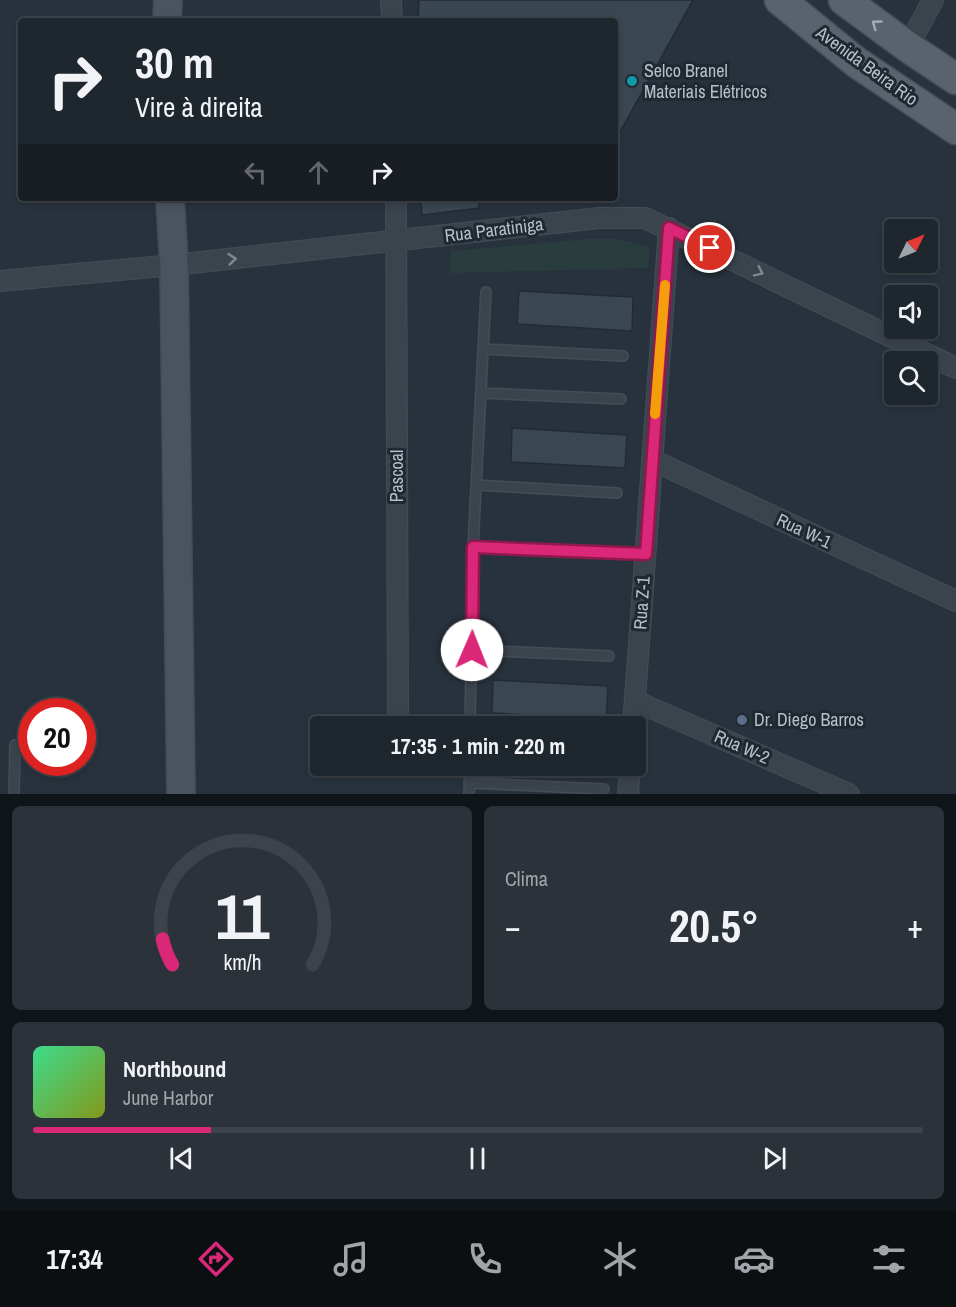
<!DOCTYPE html>
<html lang="pt">
<head>
<meta charset="utf-8">
<style>
	:root { --surface:#1e262e; --page:#2b323a; --text:#f1f3f6; --muted:#a1a5aa; --line:#3c434a; --accent:#db2777 }
	body { margin:0; font-family:"Archivo Narrow",sans-serif; background:var(--page); color:var(--text); height:100vh; display:flex; flex-direction:column; font-size:22px; white-space:nowrap }
	* { box-sizing:border-box; margin:0 }
	p { font-size:20px; color:var(--muted) }
	.icon { flex:none; width:33px; height:33px; fill:none; stroke:currentColor; stroke-width:2; stroke-linecap:round; stroke-linejoin:round }
	.map { position:relative; height:794px; overflow:hidden }
	.details { display:flex; flex-direction:column; gap:12px; padding:12px; background:#101519; flex:1 }
	.details>* { flex:none }
	.hud { position:absolute; left:18px; top:18px; width:600px; height:183px; border-radius:6px; box-shadow:0 3px 9px #0003,0 0 0 2px var(--line); background:#1e262e; color:var(--text); overflow:hidden }
	.needle { width:39px; rotate:47deg }
	.fabs { position:absolute; left:884px; top:219px; display:grid; gap:12px }
	.fabs a { display:grid; place-items:center; width:54px; height:54px; border-radius:6px; background:var(--surface); box-shadow:0 3px 9px #0003,0 0 0 2px var(--line); font-size:30px }
	.speed { position:absolute; left:18px; top:698px; display:flex; gap:12px; font-size:30px; font-weight:700; text-align:center }
	.speed>* { display:grid; place-content:center; width:78px; height:78px; border-radius:50%; background:var(--surface); box-shadow:0 3px 9px #0003,0 0 0 2px var(--line); line-height:1 }
	.speed .limit { border:9px solid #d22; background:#fff; color:#111 }
	.pin { position:absolute; display:grid; place-items:center; width:51px; height:51px; color:#fff; margin:-26px; border:3px solid #fff; border-radius:50%; box-shadow:0 2px 6px #0007 }
	.me { position:absolute; width:66px; margin:-33px; rotate:1deg; stroke-linejoin:round; filter:drop-shadow(0 0 4px #0008) }
	.turn { display:flex; align-items:center; gap:21px; height:126px; padding:0 18px; font-size:27px }
	.turn .icon { width:78px; height:78px; stroke-width:2.5 }
	.turn b { display:block; font-size:42px; line-height:51px }
	.lanes { display:flex; align-items:center; height:57px; padding:0 18px; background:#0003; justify-content:center; gap:30px; direction:ltr }
	.lanes .off { opacity:.35 }
	.big { font-size:45px; font-weight:700; line-height:1.1 }
	.details .tile { flex:1; display:flex; flex-direction:column; justify-content:center; gap:9px; min-width:0; padding:0 21px; border-radius:9px; background:var(--page) }
	.details .dial { align-items:center; gap:0 }
	.dial svg { height:156px; overflow:visible; fill:none; stroke:var(--line); stroke-width:7; stroke-linecap:round; text-anchor:middle }
	.dial text { fill:var(--text); stroke:none }
	.song { display:flex; align-items:center; gap:18px }
	.cover { width:72px; height:72px; border-radius:9px; background:linear-gradient(135deg,hsl(150 70% 55%),hsl(70 70% 35%)) }
	.played { height:6px; border-radius:3px; background:linear-gradient(90deg,var(--accent) 20%,var(--line) 20%) }
	.keys { display:flex; justify-content:space-around; direction:ltr }
	.heat { display:flex; justify-content:space-between; align-items:center; font-size:33px; direction:ltr }
	.details .tiles { flex:1; display:grid; gap:12px; grid-template-columns:1fr 1fr }
	.tile:last-child { grid-column:span 2 }
	.trip { position:absolute; left:310px; top:716px; width:336px; height:60px; border-radius:6px; background:var(--surface); box-shadow:0 3px 9px #0003,0 0 0 2px var(--line); font-weight:700; line-height:60px; text-align:center }
	.dock { display:flex; height:96px; justify-content:space-around; align-items:center; background:#0c0f12; color:var(--muted) }
	.dock .icon { width:42px; height:42px }
	.dock .active { color:var(--accent) }
	.dock b { font-size:27px; color:var(--text) }
	.map>svg:first-child { display:block }
</style>
</head>
<body>
<div class="map">
<svg width="956" height="794" viewBox="0 0 956 794">
	<rect width="100%" height="100%" fill="#28323d"/>
	<!-- green -->
	<path fill="#293d3e" d="M590,239H618L650,247L648,268L450,273L451,251Z"/>
	<!-- building -->
	<path fill="#3a4752" stroke="#222b34" stroke-width="1.5" d="M419,0H693L615,141V21H418Z
		M421,198H478L479,208L422,215Z
		M519,291L633,297L632,331L517,324Z
		M512,428L627,435L625,468L511,462Z
		M493,680L608,686L606,720L492,713Z"/>
	<g fill="none" stroke-linecap="round" stroke-linejoin="round">
		<defs>
			<path id="lane" d="M486,292L473,547L646,554
				M483,349L623,356
				M481,393L621,399
				M476,485L617,493
				M472,650L609,656
				M470,726L473,547
				M469,783L604,789
				M14,794L15,745
				M469,794L470,765"/>
			<path id="street" d="M391,0L392,21
				M908,47L933,0
				M396,198L398,711
				M0,281L174,265L599,218H645L956,368
				M652,460L956,601
				M635,701L849,794
				M633,726L669,228
				M628,794L630,765"/>
			<path id="secondary" d="M167,21L168,0
				M170,198L174,265L181,794"/>
			<path id="primary" d="M780,0L856,62L956,129
				M844,0L908,47L956,79"/>
		</defs>
		<!-- lane casing -->
		<use href="#lane" stroke="#444d56" stroke-width="12"/>
		<!-- street casing -->
		<use href="#street" stroke="#444d56" stroke-width="22"/>
		<!-- secondary casing -->
		<use href="#secondary" stroke="#444d56" stroke-width="30"/>
		<!-- primary casing -->
		<use href="#primary" stroke="#444d56" stroke-width="33"/>
		<!-- lane -->
		<use href="#lane" stroke="#3b444d" stroke-width="9"/>
		<!-- street -->
		<use href="#street" stroke="#3b444d" stroke-width="20"/>
		<!-- secondary -->
		<use href="#secondary" stroke="#4a5460" stroke-width="27"/>
		<!-- primary -->
		<use href="#primary" stroke="#59636d" stroke-width="30"/>
	</g>
	<!-- one-way arrows -->
	<defs><path id="oneway-chevron" d="M-2-3.5L2.5 0L-2 3.5" fill="none" stroke-width="1.6" stroke-linecap="round" stroke-linejoin="round" transform="scale(1.5)"/></defs>
	<use stroke="#a4adb6" href="#oneway-chevron" transform="translate(876 24) rotate(-144)"/>
	<g stroke="#7f8891">
		<use href="#oneway-chevron" transform="translate(232 259) rotate(-6)"/>
		<use href="#oneway-chevron" transform="translate(759 272) rotate(26)"/>
	</g>
	<g fill="none" stroke-linecap="round" stroke-linejoin="round">
		<defs>
			<path id="route" d="M472,650L473,547L646,554L669,228L710,248"/>
		</defs>
		<!-- route casing -->
		<use href="#route" stroke="#8e194d" stroke-width="15"/>
		<!-- route -->
		<use href="#route" stroke="#db2777" stroke-width="10"/>
		<!-- slow -->
		<path stroke="#f59e0b" stroke-width="10" d="M655,414L665,285"/>
	</g>
	<!-- markers -->
	<circle fill="#0f9aa8" stroke="#202932" stroke-width="2" cx="632" cy="81" r="6"/>
	<circle fill="#5c6f8a" stroke="#202932" stroke-width="2" cx="742" cy="720" r="6"/>
	<g text-anchor="middle" stroke-width="6" stroke-linejoin="round" paint-order="stroke">
		<!-- street labels -->
		<g font-size="18" fill="#b7bfc8" stroke="#202932">
			<text transform="translate(867 66) rotate(36)" y="6">Avenida Beira Rio</text>
			<text transform="translate(494 230) rotate(-7)" y="6">Rua Paratiniga</text>
			<text transform="translate(397 476) rotate(-90)" y="6">Pascoal</text>
			<text transform="translate(804 531) rotate(25)" y="6">Rua W-1</text>
			<text transform="translate(642 603) rotate(-86)" y="6">Rua Z-1</text>
			<text transform="translate(742 747) rotate(24)" y="6">Rua W-2</text>
		</g>
		<!-- poi labels -->
		<g font-size="18" fill="#b7bfc8" stroke="#202932" text-anchor="start">
			<text x="644" y="77">Selco Branel<tspan x="644" dy="21">Materiais Elétricos</tspan></text>
			<text x="754" y="726">Dr. Diego Barros</text>
		</g>
	</g>
</svg>
<div class="fabs">
<a><svg class="needle" viewBox="-14 -14 28 28"><path d="M0-13l5 13h-10z" fill="#e53935"/><path d="M0 13l5-13h-10z" fill="#a1a5aa"/></svg></a>
<a><svg class="icon" aria-label="sound" viewBox="0 0 24 24"><path d="M4 9h4l5-4v14l-5-4H4zM17 9q2 3 0 6"/></svg></a>
<a><svg class="icon" aria-label="search" viewBox="0 0 24 24"><circle cx="10" cy="10" r="6"/><path d="M15 15l6 6"/></svg></a>
</div>
<div class="speed"><div class="limit">20</div></div>
<div class="pin" style="left:710px;top:248px;background:#d93025"><svg class="icon" aria-label="arrive" viewBox="0 0 24 24"><path d="M6 21V4h12l-3 4 3 4H6"/></svg></div>
<svg class="me" style="left:472px;top:650px" viewBox="-20 -20 40 40"><circle r="19" fill="#fff"/><path d="M0-13L10 11 0 6-10 11z" fill="#db2777"/></svg>
<div class="trip">17:35 · 1 min · 220 m</div>
<div class="hud">
<div class="turn"><svg class="icon" aria-label="right" viewBox="0 0 24 24"><path d="M7 20v-9h11M14 6l5 5-5 5"/></svg><div><b>30 m</b>Vire à direita</div></div>
<div class="lanes"><svg class="icon off" aria-label="left" viewBox="0 0 24 24"><path d="M17 20v-9H6M10 6l-5 5 5 5"/></svg><svg class="icon off" aria-label="ahead" viewBox="0 0 24 24"><path d="M12 20V5M6 11l6-6 6 6"/></svg><svg class="icon" aria-label="right" viewBox="0 0 24 24"><path d="M7 20v-9h11M14 6l5 5-5 5"/></svg></div>
</div>
</div>
<section class="details">
<div class="tiles">
<div class="tile dial"><svg viewBox="0 0 100 80">
<path d="M14 69A42 42 0 1 1 86 69"/>
<path d="M14 69A42 42 0 0 1 9 56" stroke="#db2777"/>
<text x="50" y="56" font-size="32" font-weight="700">11</text>
<text x="50" y="72" font-size="11">km/h</text>
</svg></div>
<div class="tile"><p>Clima</p>
<div class="heat"><a>−</a><b class="big">20.5°</b><a>+</a></div>
</div>
<div class="tile">
<div class="song"><i class="cover"></i><div><b>Northbound</b><p>June Harbor</p></div></div>
<div class="played"></div>
<div class="keys"><svg class="icon" aria-label="previous" viewBox="0 0 24 24"><path d="M18 5L8 12l10 7zM5 5v14"/></svg><svg class="icon" aria-label="pause" viewBox="0 0 24 24"><path d="M8 5v14M16 5v14"/></svg><svg class="icon" aria-label="next" viewBox="0 0 24 24"><path d="M6 5l10 7-10 7zM19 5v14"/></svg></div>
</div>
</div>
</section>
<nav class="dock">
<b>17:34</b>
<svg class="icon active" aria-label="directions" viewBox="0 0 24 24"><path d="M12 3l9 9-9 9-9-9zM9 14v-3h6M13 9l2 2-2 2"/></svg>
<svg class="icon" aria-label="music" viewBox="0 0 24 24"><path d="M9 18V5l10-2v13"/><circle cx="6" cy="18" r="3"/><circle cx="16" cy="16" r="3"/></svg>
<svg class="icon" aria-label="phone" viewBox="0 0 24 24"><path d="M5 4h4l2 5-3 2q2 4 5 5l2-3 5 2v4C11 20 4 13 5 4z"/></svg>
<svg class="icon" aria-label="climate" viewBox="0 0 24 24"><path d="M12 3v18M4 7l16 10M4 17L20 7"/></svg>
<svg class="icon" aria-label="car" viewBox="0 0 24 24"><path d="M5 17H2v-5l4-1 3-4h7l3 4 3 1v5h-3M9 17h6M6 11h13"/><circle cx="7" cy="17" r="2"/><circle cx="17" cy="17" r="2"/></svg>
<svg class="icon" aria-label="filters" viewBox="0 0 24 24"><path d="M4 7h16M4 17h16"/><circle cx="9" cy="7" r="2"/><circle cx="15" cy="17" r="2"/></svg>
</nav>
</body>
</html>
